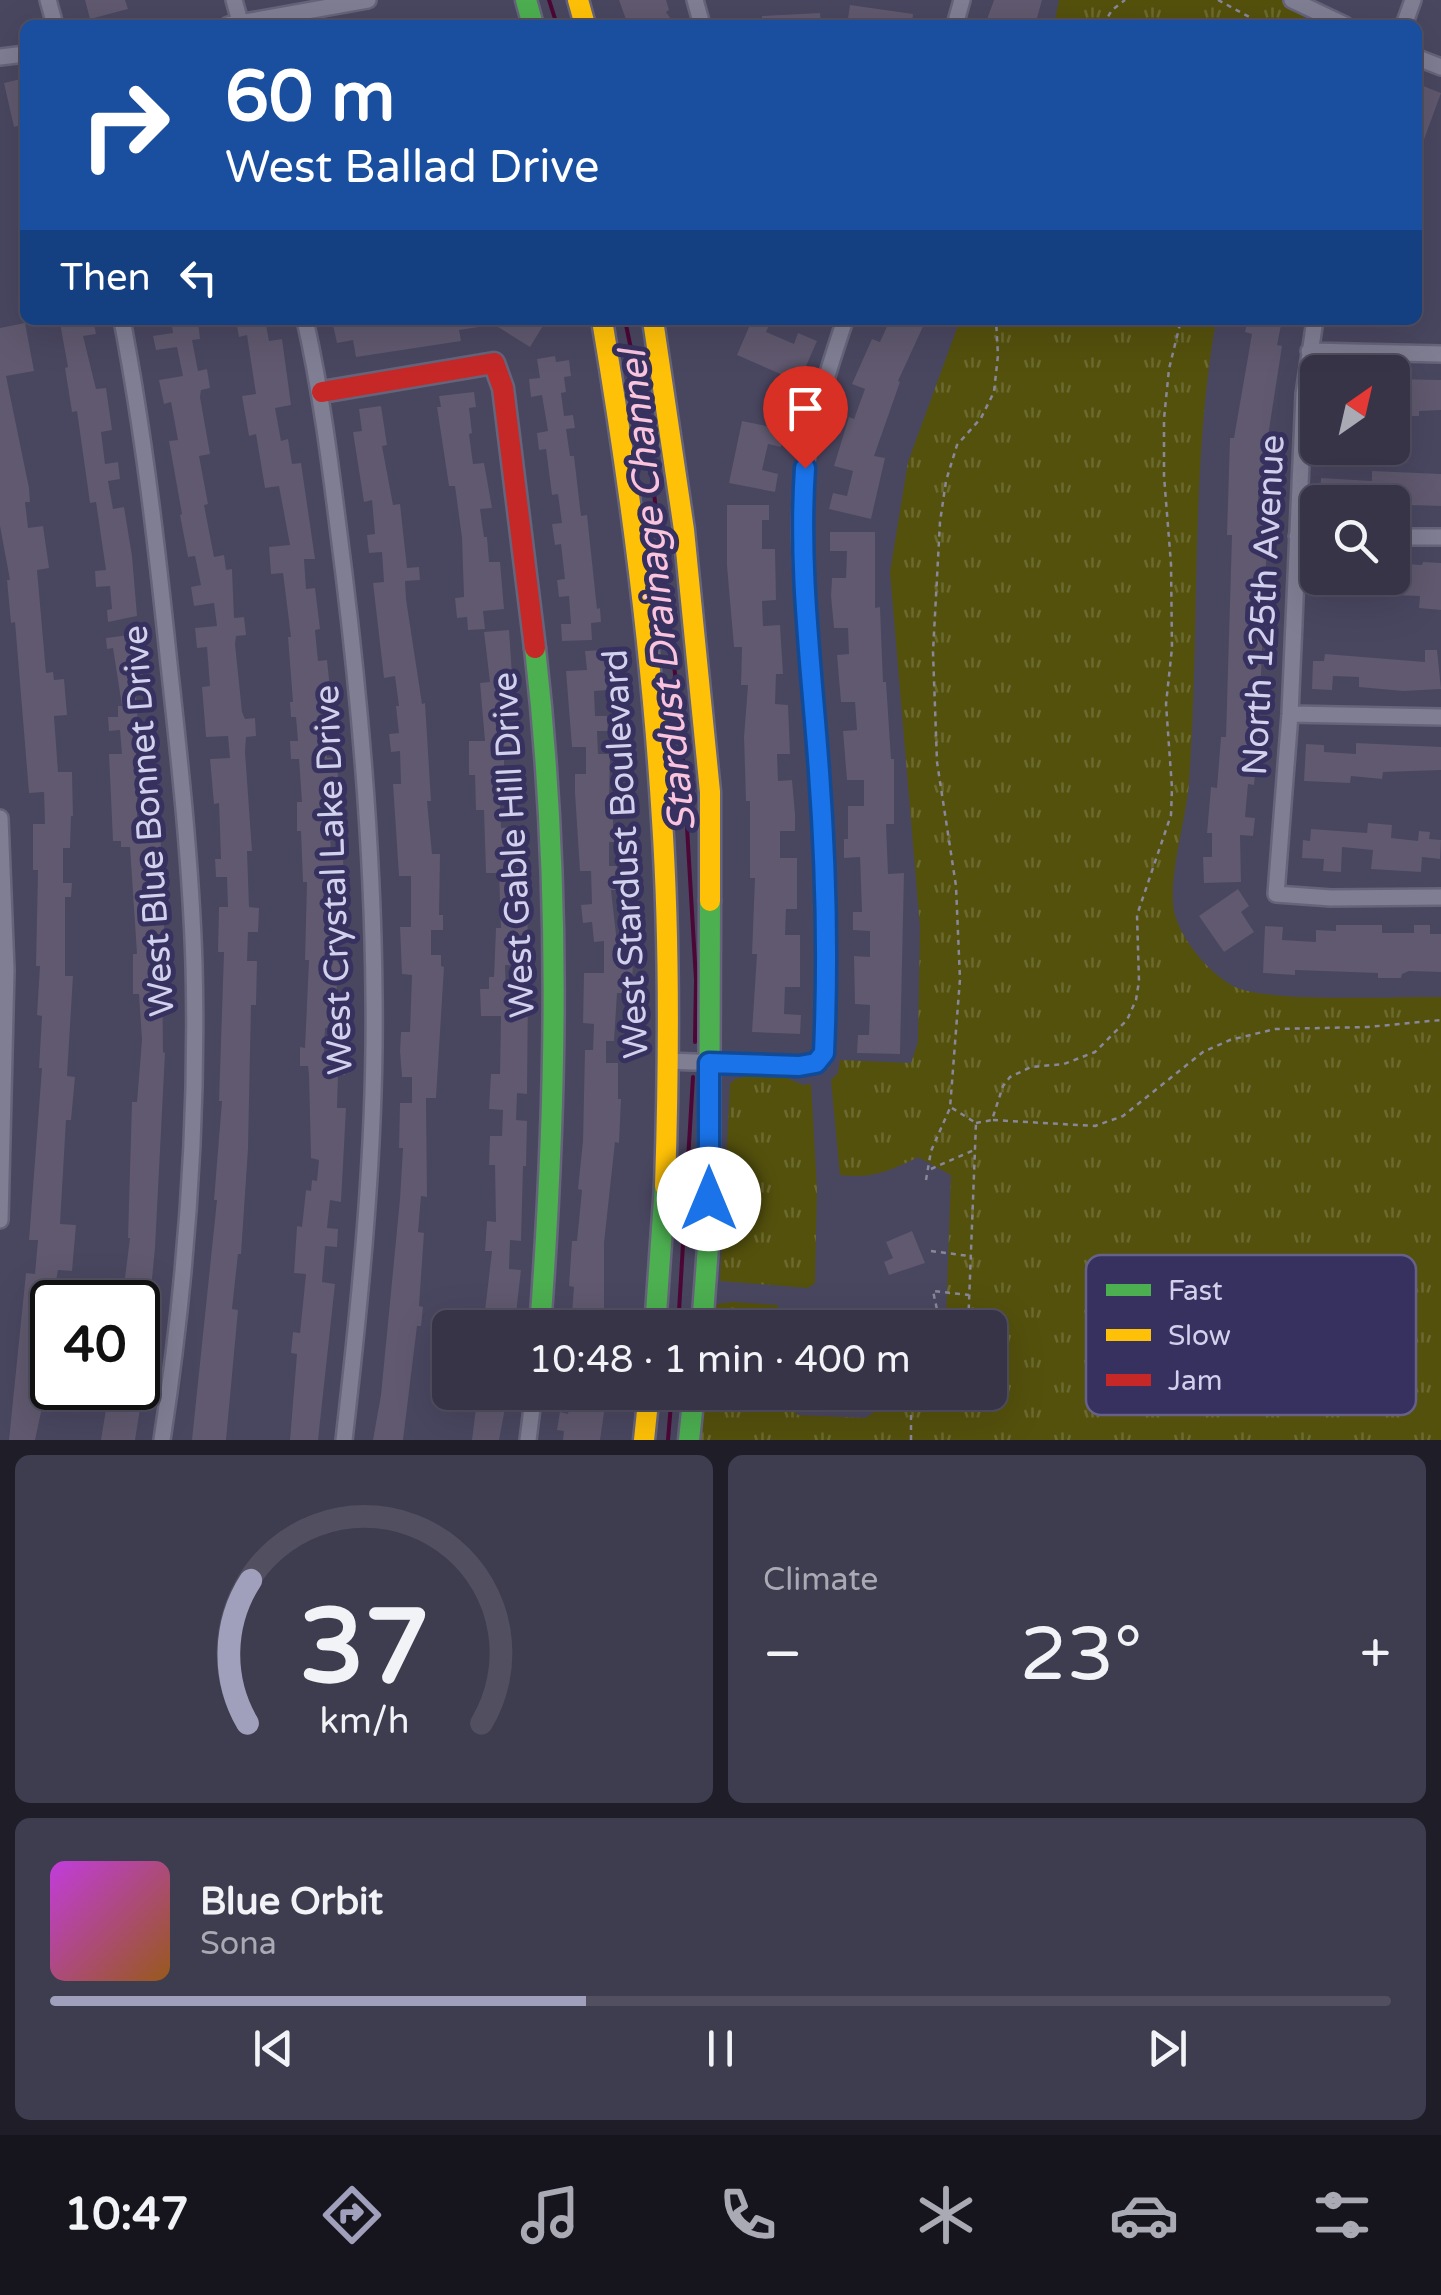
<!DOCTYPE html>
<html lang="en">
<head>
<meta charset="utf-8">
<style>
	:root { --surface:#373448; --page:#3e3c4f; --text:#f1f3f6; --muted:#aaaab4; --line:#514f60; --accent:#a1a0bc }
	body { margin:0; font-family:"Varela Round",sans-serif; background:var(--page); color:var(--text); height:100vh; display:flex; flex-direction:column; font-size:38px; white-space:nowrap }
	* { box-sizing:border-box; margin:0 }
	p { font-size:32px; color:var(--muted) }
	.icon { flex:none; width:55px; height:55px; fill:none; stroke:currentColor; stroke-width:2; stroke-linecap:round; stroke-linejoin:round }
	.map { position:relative; height:1440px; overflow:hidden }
	.panel { display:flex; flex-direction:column; gap:15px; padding:15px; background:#1e1d28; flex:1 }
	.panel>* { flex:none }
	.hud { position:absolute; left:20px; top:20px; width:1402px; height:305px; border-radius:15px; box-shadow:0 10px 40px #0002,0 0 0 2px var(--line); background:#1a4fa0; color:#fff; overflow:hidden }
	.needle { width:65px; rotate:34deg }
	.buttons { position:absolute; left:1300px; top:355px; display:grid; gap:20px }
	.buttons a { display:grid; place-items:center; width:110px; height:110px; border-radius:15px; background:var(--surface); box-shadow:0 10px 40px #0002,0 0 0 2px var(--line); font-size:50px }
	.speed { position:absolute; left:30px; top:1280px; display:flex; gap:20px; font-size:50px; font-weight:700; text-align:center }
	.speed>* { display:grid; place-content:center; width:130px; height:130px; border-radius:50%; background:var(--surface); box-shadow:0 10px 40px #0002,0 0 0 2px var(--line); line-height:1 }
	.speed .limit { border:5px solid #111; border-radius:15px; background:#fff; color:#111 }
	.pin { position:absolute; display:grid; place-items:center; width:85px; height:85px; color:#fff; margin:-102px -42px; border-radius:50% 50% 50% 0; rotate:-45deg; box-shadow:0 0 10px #0007 }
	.pin .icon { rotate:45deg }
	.me { position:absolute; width:110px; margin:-55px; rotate:0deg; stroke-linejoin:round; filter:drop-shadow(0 0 8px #0008) }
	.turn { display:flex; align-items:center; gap:35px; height:210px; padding:0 40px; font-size:45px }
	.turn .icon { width:130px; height:130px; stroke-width:2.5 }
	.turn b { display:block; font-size:70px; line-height:85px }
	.then { display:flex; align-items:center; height:95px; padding:0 40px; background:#0003; gap:20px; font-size:38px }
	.big { font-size:75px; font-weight:600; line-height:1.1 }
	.panel .widget { flex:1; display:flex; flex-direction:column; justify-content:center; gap:15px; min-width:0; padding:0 35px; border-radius:15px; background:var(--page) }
	.panel .dial { align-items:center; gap:0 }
	.dial svg { height:260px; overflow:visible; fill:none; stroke:var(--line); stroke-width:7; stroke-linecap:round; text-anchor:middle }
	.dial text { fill:var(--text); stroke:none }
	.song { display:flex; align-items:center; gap:30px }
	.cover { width:120px; height:120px; border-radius:15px; background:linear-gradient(135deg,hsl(290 70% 55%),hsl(30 70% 35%)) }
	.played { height:10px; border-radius:5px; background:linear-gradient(90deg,var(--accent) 40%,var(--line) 40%) }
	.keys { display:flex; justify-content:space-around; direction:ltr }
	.heat { display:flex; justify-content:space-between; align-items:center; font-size:55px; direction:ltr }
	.panel .tiles { flex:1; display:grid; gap:15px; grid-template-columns:1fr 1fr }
	.widget:last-child { grid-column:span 2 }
	.trip { position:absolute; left:432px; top:1310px; width:575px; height:100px; border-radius:15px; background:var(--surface); box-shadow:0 10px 40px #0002,0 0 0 2px var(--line); font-weight:600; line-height:100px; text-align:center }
	.tab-bar { display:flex; height:160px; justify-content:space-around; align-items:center; background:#16151d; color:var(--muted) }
	.tab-bar .icon { width:70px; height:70px }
	.tab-bar .on { color:var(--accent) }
	.tab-bar b { font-size:45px; color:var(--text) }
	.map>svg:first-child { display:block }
</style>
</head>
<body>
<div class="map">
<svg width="1441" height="1440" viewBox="0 0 1441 1440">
	<defs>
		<pattern id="grass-tufts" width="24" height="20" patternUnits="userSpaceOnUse" patternTransform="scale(2.5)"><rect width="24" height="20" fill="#54510d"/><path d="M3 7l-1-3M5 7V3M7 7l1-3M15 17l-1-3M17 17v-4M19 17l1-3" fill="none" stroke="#6c6931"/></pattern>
	</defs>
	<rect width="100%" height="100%" fill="#494660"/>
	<!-- grass -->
	<path fill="url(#grass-tufts)" d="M1059,0H1309L1302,25H1054Z
		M960,320H1216C1190,468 1200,630 1189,781C1187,818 1166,882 1175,915C1183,942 1207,970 1231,985C1263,1004 1397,996 1441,997V1440H701L706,1393H777L798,1415L865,1418L886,1405L887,1393L990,1392V1328L903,1327L904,1315L946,1318L951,1175L918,1157C891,1171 871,1179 840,1175L831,1080L838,1073L840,1060L911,1063L918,1042L920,927L890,572L908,462Z
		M752,1075L787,1078L803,1085L811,1084L817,1189L815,1283L808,1288L720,1281L730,1084L735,1079Z
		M733,1302L778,1305L776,1327H714L717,1304Z"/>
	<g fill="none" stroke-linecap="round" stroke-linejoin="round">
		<!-- stream -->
		<path stroke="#4c0736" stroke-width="4" d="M549,0L557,25
			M625,320L645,416L681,725L696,980L695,1042
			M678,1328L693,1077
			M668,1440L672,1392"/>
	</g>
	<!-- building -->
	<path fill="#60596f" d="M85,0H125L128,9L90,19Z
		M619,0H666L669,10L666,12L675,25H628Z
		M994,0H1042L1035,25H985Z
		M850,5L913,14L912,25H847Z
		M820,13L821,25H762V16Z
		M25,78V124L14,127L4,83Z
		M1418,84L1441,93L1419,153H1418Z
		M76,320H93L96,334L83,336L96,389L106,388L112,430L101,432L105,464L118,462L120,479L108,481L113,509L124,507L132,556L137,616L108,622L107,610L112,609L110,586L96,587L95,571L106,570L96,502L90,503L77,411L72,412L65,368L68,367L60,323Z
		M171,320L198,322L200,339L192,340L198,371L207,369L210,388L201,390L200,397L210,454L199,456L208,504L204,505L214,557L224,555L226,570L232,569L234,618L244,617L246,635L236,636L235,644L242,712L245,719L255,718L256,736L246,737L245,752L252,851H247L249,907L259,908L258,932H248L247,961H257L256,1005H251L248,1149L241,1254H238L232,1309L238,1310L226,1440H192L217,1200H214L222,1101H219L224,952H218L219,907H228L227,877H216L215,859H221L219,803L214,804L210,759L230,758L228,736L206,737L202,687L210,686L207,647L197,648L195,628L217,626L214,603L194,606L191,587L201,585L195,556L188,557L180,515L182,514L169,441L178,440L171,402L164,404L159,380L183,376L177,347L156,350L153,336L173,333Z
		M236,320H265L269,341L282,339L291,405L275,408L281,441L288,439L292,464L301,463L315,559H304L306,589L315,588L320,629L315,630L318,661L327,660L334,727L324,728L327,758L336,757L338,777L327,778L328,807L340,806V830H330L331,859L343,858L344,880L334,881V911H346L345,931H337V962H347V980H337L336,1009L347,1010L346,1029L325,1028L324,1052L346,1053L345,1075H338L337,1108H346L341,1202L330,1200L327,1228L338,1229L337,1247L325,1246L322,1282L335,1284L318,1440H290L297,1354L291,1353L293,1332L300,1333L306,1274L294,1273L297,1226L302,1227L306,1190L311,1191L312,1180L317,1181L319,1160L311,1158L309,1074L308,1066H300V1047L305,1048L309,960H305L307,882H303L301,831H297V802H302L299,759H291L290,741H298L296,717H291L290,702H293L288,637H291L283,573L271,574L269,547L290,545L279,486L265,488L256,434L249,436L242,396L256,394L247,335L239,337Z
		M332,320H484L485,326L459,330L461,341L356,357L353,340L337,343Z
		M487,320H537L544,324L530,347Z
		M752,320L770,323L766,332L794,344L798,333L817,341L799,382L737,355Z
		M890,320H926L898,381L900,382L874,456L885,458L871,519L829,509L833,493L847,496L853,471L834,466L849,417L854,419L865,389L852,384L872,339L880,342Z
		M1248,320H1282L1277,345L1282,346L1268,436H1265L1264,465L1273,466L1272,485L1259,484L1257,519L1268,520L1258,740L1254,785L1248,784L1245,817L1255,818L1253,836L1240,835L1241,882L1204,883L1203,857H1212V833H1207L1211,787L1217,788L1221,737H1226L1232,535H1227L1230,438H1234L1252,334L1245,332Z
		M25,323L34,371L6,376L29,488L30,502H25L28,528L43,526L49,568L37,570L46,673L53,672L54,680L64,679L67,715L54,716L58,772H72L73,816H71L70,848H63V883H72L71,897H65V976H73L67,1076L75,1077L71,1120H66L60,1224L76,1225L72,1271L58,1270L52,1302V1349L46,1377L52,1378V1400L44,1398L35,1440H9L26,1273L35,1274L38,1240H29L42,1068H39L42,1016L37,1015L40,966H36L38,870H33V824H45L44,792L29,793L15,622L11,623L7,580H10L0,526V328Z
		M555,356L556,362L569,360L571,376L564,377L566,392L561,393L564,416L573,415L575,428L566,429L570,456H574L581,516L587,515L597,609L600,608L601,622L591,623L592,640L562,641L561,624H571L569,596L559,597L557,580L565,579L561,544L555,545L552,524L562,523L558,494L552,495L546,449L539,450L537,433L548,431L542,395L531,397L529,379L540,378L537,359Z
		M1392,379L1441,380V410L1419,411V416H1392Z
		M474,392L476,407L469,408L472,433L469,434L473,464L484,463L492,508L480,509L484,537H487L489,562H500L504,609L483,611L485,629L468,630L467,617L457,618L455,598L464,597L462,538L455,486H449L437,407H441L439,396Z
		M381,406L387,445L382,446L393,505L400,504L407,568L419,567L420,580L405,581L406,599L422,704L425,703L431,801H427L432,854H440L439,915H443V930H431V955H441V966L444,967L436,1098H426L427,1197L421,1196L418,1232L424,1233L419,1306L423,1307L421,1326H417L403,1440H373L381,1395L400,1199L403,1148H399L400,1103H412V1077H402L400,1051L401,1032H410L412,975L402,974L400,927H411V876H399L393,784H401L400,751L391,752L389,734L399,733L396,706H399L395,676L384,678L373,583L384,582L382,552L369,553L367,535L375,534L372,500L364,502L353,432L362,431L359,409Z
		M742,421L785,430L781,447L768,444L762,470L778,474L775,492L729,483Z
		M1372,471L1441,474V506L1320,502L1321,478L1372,481Z
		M727,505H769V520H762V549H775L776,600L762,601L763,626L780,625L783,674H776L775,704L788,705L790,754H777L778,781L792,780L795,814V831H780V858H797V909H786L785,935H800V987H785L784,1014L801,1015L800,1034L752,1032L757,954H752L755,878H750V801H746L744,737L748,685H741L742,647H734L727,566Z
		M830,532H875V608L880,607L883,682H886L891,759H894V824H886L888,874L904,873L900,1054L857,1053L858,1035H869L870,1005L855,1004L854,956L870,957V931L853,930V912H862L860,857L844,858V839H848V806H864V780H847L843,731L857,730L855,702H841L837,655L849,654L848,628H834L831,596L832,578H846L847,551H830Z
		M1423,562L1441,563V610L1419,608L1420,596L1314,592L1315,578H1392V563L1422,565Z
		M509,630L517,749H504V784H520L521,803H500L501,828L515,827L516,853H526L528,947L521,946L520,966L505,965L506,992L528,991L527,1094L517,1093L516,1120L527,1121L526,1166H523L521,1241L510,1240L509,1269L521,1270L516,1313L503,1312L501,1328H483L492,1251H485L487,1221L496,1222L495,1165H489L490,1136H502L503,1110L489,1109L491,1074H500L501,1016H481L480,989H489V977H494L496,928H501L499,873H486L484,810H476L475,775H469V741H485L480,683L490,682L484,632Z
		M129,635L131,658L140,656L146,693L136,695L138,725L151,724L153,770H145L147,797L137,798V825L160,824L165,948H162L163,1052L165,1053L155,1248L146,1342L138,1341V1302H122L130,1238H128L132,1102H137L142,1040L139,994H133V954H137L130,847H121V841H113L109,754H122L120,730L109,731L108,717H118V706H122L113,648L107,649L106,638Z
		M604,650L605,663L614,662L616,680L606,681L607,690L594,691L595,716H607L608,731H597L598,754H610L609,800H612L614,842H609V866H617V890H611L618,952H621V964H633L632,982H624V993H617L614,1041H606V1063H618V1099H621L619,1143L615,1142L604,1243V1328H571L574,1287L569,1286L572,1241H577L582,1190L578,1189L583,1141L585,1050H593L594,1024L583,1023L584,973H604V941L594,942L592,922L583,923L581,905L592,904L591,871H580L575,793V774H586V747H572L566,671L587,670L585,651Z
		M1425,650H1437L1441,689L1403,691L1359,687V677L1333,676L1332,690L1312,689L1313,661H1324L1325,654L1425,662Z
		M1356,743L1441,747V770L1383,772L1382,779L1351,776L1350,783L1304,781L1306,744L1324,745V752L1356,754Z
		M1368,823L1392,825L1391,838L1418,841L1419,831L1430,832L1429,839L1441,840L1440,859L1422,857L1421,872L1371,869L1373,850L1342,847L1341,872L1323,871L1324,859L1302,858L1303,840L1310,841L1311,829L1367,833Z
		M1238,889L1249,906L1241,912L1254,932L1224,952L1199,916Z
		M1336,925H1382V933H1414V925H1430V934H1441V972L1409,971L1402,974L1401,978H1378V973L1295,970V975L1263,973L1265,926L1283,927L1282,940L1316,942V930L1336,931Z
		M912,1231L925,1263L889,1275L884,1262L893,1258L886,1242Z
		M109,1391L142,1396L135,1440H101Z
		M478,1392H508L499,1440H472Z
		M571,1392H607L600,1440H563L564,1431L557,1430L560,1412L568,1414Z"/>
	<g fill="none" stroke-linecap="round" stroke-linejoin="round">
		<defs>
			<path id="street" d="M48,0L55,25
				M234,0L241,25
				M695,0L702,25
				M1292,0L1345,25
				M228,25L368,0
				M955,25L962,0
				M1404,25L1413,0
				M0,57L25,54
				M1418,58L1441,67
				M122,320C144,434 157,549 169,664C180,764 191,865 194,965C198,1123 186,1284 162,1440
				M305,320C324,404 333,488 344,574C361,713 373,855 374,996C376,1144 361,1293 344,1440
				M1315,320L1304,394L1290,714L1276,894L1331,898L1441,897
				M1309,351L1441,354
				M1297,536H1318
				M1392,537H1441
				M1290,714L1441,717
				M0,818L6,970L0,1220
				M668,1061L799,1066L816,1063L824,1053C831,926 820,799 811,672C806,605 794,534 805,467C813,417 829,368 845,320
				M528,1440L534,1392"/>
			<path id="fast" d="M526,0L533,25
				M535,648C561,875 557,1100 540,1328
				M655,1328L665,1186
				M702,1328L709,1233L710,901
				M689,1440L694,1392"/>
			<path id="slow" d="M578,0L585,25
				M602,320C630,486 652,652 662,820C670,942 669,1064 665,1186
				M653,320L684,530L710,792V901
				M644,1440L649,1392"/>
			<path id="jam" d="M322,392L494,363L503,388L535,648"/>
		</defs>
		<!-- street casing -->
		<use href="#street" stroke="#66647b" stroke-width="20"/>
		<!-- fast casing -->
		<use href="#fast" stroke="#66647b" stroke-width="25"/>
		<!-- slow casing -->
		<use href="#slow" stroke="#66647b" stroke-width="25"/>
		<!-- jam casing -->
		<use href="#jam" stroke="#66647b" stroke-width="25"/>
		<!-- path -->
		<path stroke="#89879a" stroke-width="2.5" stroke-dasharray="5 5" stroke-linecap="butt" d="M1218,0L1264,25
			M1103,25L1112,10L1125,0
			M952,1108L976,1123L968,1328
			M993,1120L1095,1126L1123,1116L1203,1052L1230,1040L1275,1029L1368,1027L1441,1020
			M976,1123L992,1120L1003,1086L1010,1077L1031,1067L1064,1064L1095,1052L1127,1020L1136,1000L1139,981L1137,915L1171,815L1172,788L1166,704L1172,648L1171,564L1164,476V419L1169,369L1181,320
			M931,1169L974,1150
			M926,1180L931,1151L950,1108L960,979L956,886L937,762L933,652L940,522L946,481L957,445L981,418L994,392L998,355L996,320
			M931,1251L969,1256
			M941,1328L933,1291L969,1295
			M911,1440V1392"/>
		<!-- street -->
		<use href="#street" stroke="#807e93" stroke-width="15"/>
		<!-- fast -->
		<use href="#fast" stroke="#4caf50" stroke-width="20"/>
		<!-- slow -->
		<use href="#slow" stroke="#ffc107" stroke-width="20"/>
		<!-- jam -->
		<use href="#jam" stroke="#c62828" stroke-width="20"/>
	</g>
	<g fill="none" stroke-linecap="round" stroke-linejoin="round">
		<defs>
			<path id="route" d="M709,1199V1063L799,1066L816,1063L824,1053C828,960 826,865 819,772C812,671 798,570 805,468"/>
		</defs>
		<!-- route casing -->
		<use href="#route" stroke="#114b97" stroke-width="25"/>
		<!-- route -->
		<use href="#route" stroke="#1a73e8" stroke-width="18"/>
	</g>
	<g text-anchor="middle" stroke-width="10" stroke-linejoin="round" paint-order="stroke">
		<!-- street labels -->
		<g font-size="35" fill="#d1d0ed" stroke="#37315f">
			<text transform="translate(1263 605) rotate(-87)" y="12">North 125th Avenue</text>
			<text transform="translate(148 821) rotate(-94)" y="12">West Blue Bonnet Drive</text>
			<text transform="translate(513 845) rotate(-93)" y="12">West Gable Hill Drive</text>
			<text transform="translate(625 854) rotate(-93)" y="12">West Stardust Boulevard</text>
			<text transform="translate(333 880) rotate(-92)" y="12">West Crystal Lake Drive</text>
		</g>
		<!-- water labels -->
		<g font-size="38" font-style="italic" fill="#fac4de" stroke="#37315f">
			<text transform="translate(657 591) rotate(-96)" y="13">Stardust Drainage Channel</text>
		</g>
	</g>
	<!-- legend -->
	<rect x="1086" y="1255" width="330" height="160" rx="15" fill="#37315f" stroke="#65618a" stroke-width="2.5"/>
	<rect x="1106" y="1284" width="45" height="12" fill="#4caf50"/>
	<rect x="1106" y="1329" width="45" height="12" fill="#ffc107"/>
	<rect x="1106" y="1374" width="45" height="12" fill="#c62828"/>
	<g font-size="28" fill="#d1d0ed">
		<text x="1168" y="1300">Fast</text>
		<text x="1168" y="1345">Slow</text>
		<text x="1168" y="1390">Jam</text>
	</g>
</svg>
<div class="buttons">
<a><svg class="needle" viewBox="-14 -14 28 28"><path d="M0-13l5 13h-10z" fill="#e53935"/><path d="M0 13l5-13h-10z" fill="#aaaab4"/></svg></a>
<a><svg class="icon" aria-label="search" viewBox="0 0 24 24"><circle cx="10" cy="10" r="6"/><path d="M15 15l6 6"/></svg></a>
</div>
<div class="speed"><div class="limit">40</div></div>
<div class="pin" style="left:805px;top:468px;background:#d93025"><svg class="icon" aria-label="arrive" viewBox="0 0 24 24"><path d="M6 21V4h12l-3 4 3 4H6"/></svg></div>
<svg class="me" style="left:709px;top:1199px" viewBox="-20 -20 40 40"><circle r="19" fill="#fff"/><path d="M0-13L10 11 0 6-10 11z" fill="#1a73e8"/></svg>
<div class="trip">10:48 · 1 min · 400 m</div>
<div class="hud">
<div class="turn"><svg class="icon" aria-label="right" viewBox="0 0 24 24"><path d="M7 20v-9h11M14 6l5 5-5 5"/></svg><div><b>60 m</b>West Ballad Drive</div></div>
<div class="then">Then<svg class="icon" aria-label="left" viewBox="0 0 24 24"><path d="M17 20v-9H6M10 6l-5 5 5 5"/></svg></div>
</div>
</div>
<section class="panel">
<div class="tiles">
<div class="widget dial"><svg viewBox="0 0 100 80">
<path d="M14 69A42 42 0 1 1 86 69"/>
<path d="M14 69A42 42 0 0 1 15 25" stroke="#a1a0bc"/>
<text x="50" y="56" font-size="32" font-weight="700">37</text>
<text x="50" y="72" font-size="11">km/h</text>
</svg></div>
<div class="widget"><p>Climate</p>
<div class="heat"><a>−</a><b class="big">23°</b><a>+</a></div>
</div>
<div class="widget">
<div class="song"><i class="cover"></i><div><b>Blue Orbit</b><p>Sona</p></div></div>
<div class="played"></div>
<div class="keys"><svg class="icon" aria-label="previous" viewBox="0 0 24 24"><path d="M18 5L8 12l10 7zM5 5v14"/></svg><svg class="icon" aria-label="pause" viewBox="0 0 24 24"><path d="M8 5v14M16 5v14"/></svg><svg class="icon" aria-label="next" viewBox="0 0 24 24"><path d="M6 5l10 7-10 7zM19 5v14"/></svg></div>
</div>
</div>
</section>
<nav class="tab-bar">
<b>10:47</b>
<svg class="icon on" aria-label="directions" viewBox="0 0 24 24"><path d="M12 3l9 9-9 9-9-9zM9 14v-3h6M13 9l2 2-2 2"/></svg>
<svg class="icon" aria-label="music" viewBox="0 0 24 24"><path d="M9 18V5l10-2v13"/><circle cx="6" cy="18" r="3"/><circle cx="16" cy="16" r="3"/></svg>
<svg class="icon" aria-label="phone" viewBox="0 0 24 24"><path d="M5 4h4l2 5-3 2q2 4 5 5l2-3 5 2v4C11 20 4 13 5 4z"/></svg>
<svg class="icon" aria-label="climate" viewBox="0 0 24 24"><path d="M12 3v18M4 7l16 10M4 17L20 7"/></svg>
<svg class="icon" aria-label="car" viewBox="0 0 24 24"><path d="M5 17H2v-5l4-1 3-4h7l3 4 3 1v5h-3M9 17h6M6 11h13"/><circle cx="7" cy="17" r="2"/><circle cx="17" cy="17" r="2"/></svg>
<svg class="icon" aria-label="filters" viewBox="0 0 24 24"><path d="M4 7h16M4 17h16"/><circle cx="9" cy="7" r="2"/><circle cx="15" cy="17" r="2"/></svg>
</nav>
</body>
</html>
